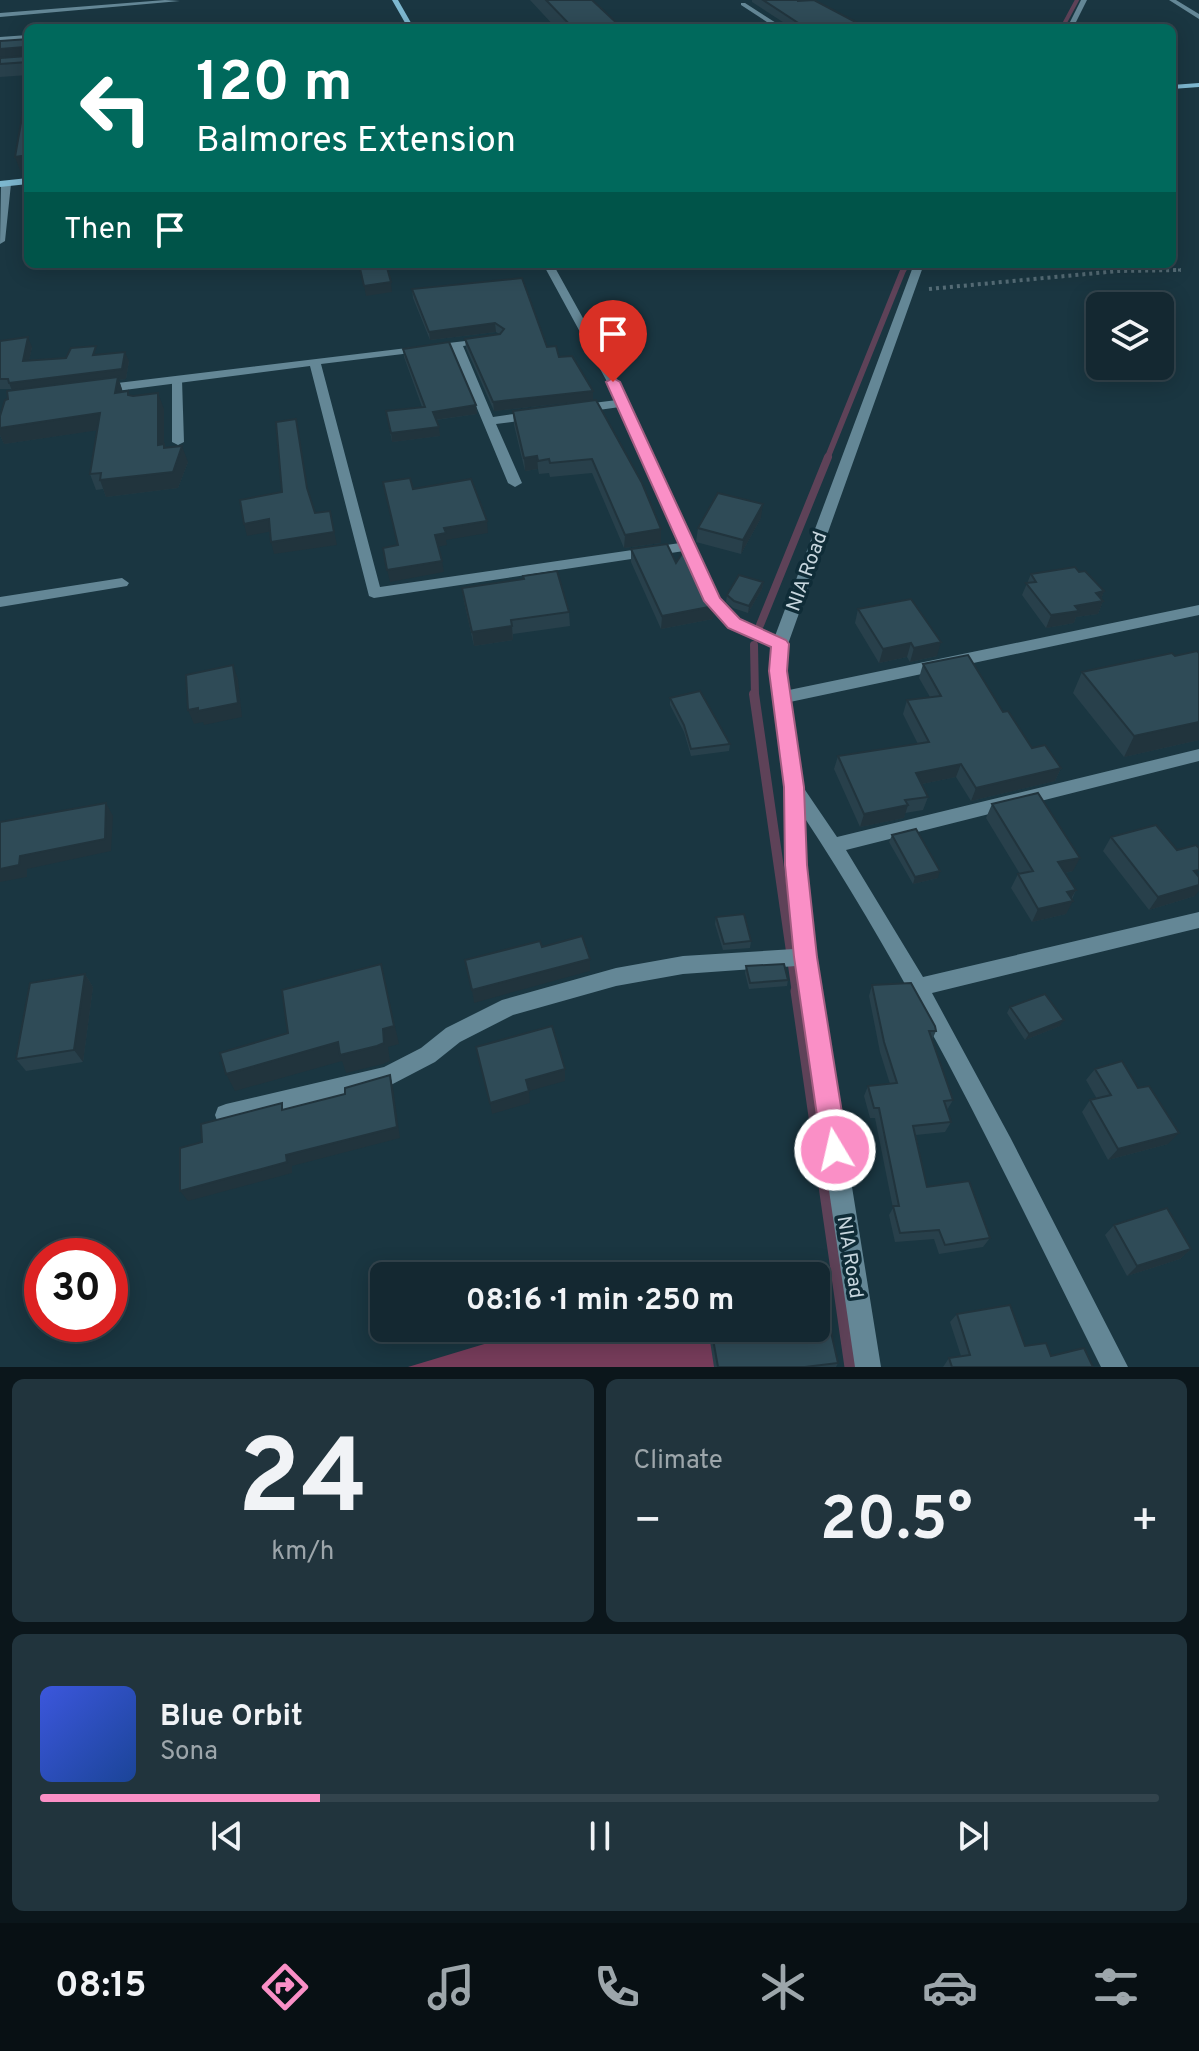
<!DOCTYPE html>
<html lang="en">
<head>
<meta charset="utf-8">
<style>
	:root { --surface:#142831; --page:#21343d; --text:#f1f3f6; --muted:#9da6ab; --line:#33444d; --accent:#fa8fc6 }
	body { margin:0; font-family:Overpass,sans-serif; background:var(--page); color:var(--text); height:100vh; display:flex; flex-direction:column; font-size:30px; white-space:nowrap }
	* { box-sizing:border-box; margin:0 }
	p { font-size:26px; color:var(--muted) }
	.icon { flex:none; width:44px; height:44px; fill:none; stroke:currentColor; stroke-width:2; stroke-linecap:round; stroke-linejoin:round }
	.map { position:relative; height:1367px; overflow:hidden }
	.side { display:flex; flex-direction:column; gap:12px; padding:12px; background:#0b161b; flex:1 }
	.side>* { flex:none }
	.hud { position:absolute; left:24px; top:24px; width:1152px; height:244px; border-radius:12px; box-shadow:0 4px 20px #0003,0 0 0 2px var(--line); background:#00695c; color:#fff; overflow:hidden }
	.controls { position:absolute; left:1086px; top:292px; display:grid; gap:16px }
	.controls a { display:grid; place-items:center; width:88px; height:88px; border-radius:12px; background:var(--surface); box-shadow:0 4px 20px #0003,0 0 0 2px var(--line); font-size:40px }
	.speed { position:absolute; left:24px; top:1238px; display:flex; gap:16px; font-size:40px; font-weight:700; text-align:center }
	.speed>* { display:grid; place-content:center; width:104px; height:104px; border-radius:50%; background:var(--surface); box-shadow:0 4px 20px #0003,0 0 0 2px var(--line); line-height:1 }
	.speed .limit { border:12px solid #d22; background:#fff; color:#111 }
	.pin { position:absolute; display:grid; place-items:center; width:68px; height:68px; color:#fff; margin:-82px -34px; border-radius:50% 50% 50% 0; rotate:-45deg; box-shadow:0 0 8px #0007 }
	.pin .icon { rotate:45deg }
	.me { position:absolute; width:88px; margin:-44px; rotate:351deg; stroke-linejoin:round; filter:drop-shadow(0 0 6px #0008) }
	.turn { display:flex; align-items:center; gap:28px; height:168px; padding:0 40px; font-size:36px }
	.turn .icon { width:104px; height:104px; stroke-width:2.5 }
	.turn b { display:block; font-size:56px; line-height:68px }
	.then { display:flex; align-items:center; height:76px; padding:0 40px; background:#0003; gap:16px; font-size:30px }
	.big { font-size:60px; font-weight:700; line-height:1.1 }
	.side .tile { flex:1; display:flex; flex-direction:column; justify-content:center; gap:12px; min-width:0; padding:0 28px; border-radius:12px; background:var(--page) }
	.side .dial { align-items:center; gap:0 }
	.dial b { font-size:104px; line-height:1 }
	.song { display:flex; align-items:center; gap:24px }
	.cover { width:96px; height:96px; border-radius:12px; background:linear-gradient(135deg,hsl(230 70% 55%),hsl(220 70% 35%)) }
	.played { height:8px; border-radius:4px; background:linear-gradient(90deg,var(--accent) 25%,var(--line) 25%) }
	.keys { display:flex; justify-content:space-around; direction:ltr }
	.heat { display:flex; justify-content:space-between; align-items:center; font-size:44px; direction:ltr }
	.side .tiles { flex:1; display:grid; gap:12px; grid-template-columns:1fr 1fr }
	.tile:last-child { grid-column:span 2 }
	.trip { position:absolute; left:370px; top:1262px; width:460px; height:80px; border-radius:12px; background:var(--surface); box-shadow:0 4px 20px #0003,0 0 0 2px var(--line); font-weight:700; line-height:80px; text-align:center }
	.menu { display:flex; height:128px; justify-content:space-around; align-items:center; background:#081014; color:var(--muted) }
	.menu .icon { width:56px; height:56px }
	.menu .selected { color:var(--accent) }
	.menu b { font-size:36px; color:var(--text) }
	.map>svg:first-child { display:block }
</style>
</head>
<body>
<div class="map">
<svg width="1199" height="1367" viewBox="0 0 1199 1367">
	<rect width="100%" height="100%" fill="#1a3641"/>
	<!-- green -->
	<path fill="#763c5a" d="M537,1328H750L754,1367H408Z"/>
	<g fill="none" stroke-linecap="round" stroke-linejoin="round">
		<!-- stream-far5 -->
		<path stroke="#5e4258" stroke-width="4" d="M1062,28L1077,0"/>
		<!-- stream-far4 -->
		<path stroke="#5e4258" stroke-width="5" d="M904,270L906,264"/>
		<!-- stream-far3 -->
		<path stroke="#5e4258" stroke-width="6" d="M827,459L904,268"/>
		<!-- stream-far2 -->
		<path stroke="#5e4258" stroke-width="8" d="M760,625L828,457
			M754,645L755,696"/>
		<!-- stream-far1 -->
		<path stroke="#5e4258" stroke-width="10" d="M754,694L797,993"/>
		<!-- stream -->
		<path stroke="#5e4258" stroke-width="13" d="M797,991L851,1367"/>
		<!-- path-far1 -->
		<path stroke="#556c76" stroke-width="3" stroke-dasharray="2 3" stroke-linecap="butt" d="M1173,270H1181"/>
		<!-- path -->
		<path stroke="#556c76" stroke-width="4" stroke-dasharray="3 4" stroke-linecap="butt" d="M929,289L1118,271L1181,270"/>
		<!-- lane -->
		<path fill="#648796" fill-rule="evenodd" d="M177,377L182,380L184,442L178,445L172,442V380Z"/>
		<!-- street -->
		<path fill="#648796" fill-rule="evenodd" d="M165,0L180,1L0,17V13Z
			M1081,0H1087L1073,28H1067Z
			M1169,0H1176L1199,14V19Z
			M741,3H745L784,28H776L741,5Z
			M28,35V39L0,41V37Z
			M6,181L11,184L5,241L0,244L1,184Z
			M543,264H553L630,403L719,599L739,619L775,636L914,264H924L788,644L786,671L789,690L1199,605V615L790,702L803,787L837,837L1199,749V761L846,850L923,977L1199,912V928L932,993L1010,1137L1128,1367H1101C1008,1181 919,991 804,817L805,865L815,957L881,1367H855L796,966L683,974L616,986L513,1015L460,1042L435,1062L387,1087L226,1126L218,1123L215,1115L218,1107L226,1104L384,1067L421,1048L446,1028L502,1000L616,968L683,956L794,949L787,865L785,787L770,671L772,647L729,627L708,605L684,551L374,598L369,596L310,366L101,393L95,389L101,385L490,338V342L463,346L493,417L535,411L541,415L535,419L496,424L522,483L515,487L508,483L452,348L321,364L380,587L680,543L620,407L577,413L571,409L577,405L617,400Z
			M122,578L129,583L127,586L0,607V597Z"/>
		<!-- secondary -->
		<path fill="#7db7cf" fill-rule="evenodd" d="M392,0H398L414,28H408Z
			M1199,83V87L1172,89V85Z
			M28,178V184L0,187V181Z"/>
	</g>
	<!-- wall -->
	<path fill="#28404b" d="M530,0H592L622,28H556Z
		M752,0H798L867,28H792L752,2Z
		M28,39V75L0,77V41Z
		M522,278L547,347L593,391V400L494,411L466,348L465,339L499,334L496,332L430,340L413,298L412,289Z
		M0,341L32,347L29,360L99,355L129,361L126,379L119,380L123,392L164,409V444L166,448L188,462L178,488L106,497L103,489L96,490L90,474L97,430L4,444L0,435V416L12,391L11,389H0Z
		M403,349L476,405L477,414L436,420L440,436L392,442L386,411L422,407L404,357Z
		M596,400L661,529V543L624,548L592,473L550,477L549,473L539,474L538,469L525,471L514,425L513,411Z
		M761,518L741,554L696,542L698,528Z
		M631,549L676,563L714,606L713,619L661,629L631,562Z
		M1079,572L1104,591L1101,599L1103,601L1098,614L1076,617L1074,623L1046,628L1022,595L1031,574Z
		M523,579L569,612L570,626L513,634V640L474,646L464,602L462,588Z
		M763,582L762,589L748,613L733,608L726,602L727,595Z
		M858,609L937,656L910,662L907,657L879,663L855,623Z
		M1199,653V740L1124,757L1073,693L1082,672Z
		M923,664L1003,712L1032,748L1061,768L1055,781L971,801L956,777L922,784L928,797L923,810L905,813L904,818L860,827L834,769L838,756L918,744L903,714L907,700L930,697L919,678Z
		M670,698L730,744L729,751L691,756L684,732L670,705Z
		M992,804L1073,871L1065,873L1076,890L1066,914L1032,922L1011,888L1018,874H1020L986,818Z
		M892,835L938,878L913,884L889,842Z
		M1111,837L1177,850L1195,896L1149,910L1103,851Z
		M716,917L751,941L750,948L723,950L715,924Z
		M746,966L788,980L787,986L749,989L745,973Z
		M85,974L93,987L83,1062L26,1071L16,1059Z
		M872,985L936,1031L932,1040L953,1100L947,1110L951,1122L945,1132L916,1135L927,1187L990,1238L983,1247L939,1254L934,1239L895,1242L889,1215L893,1208L875,1118H870L864,1096L868,1086L890,1084L880,1052L869,996Z
		M1010,1007L1060,1026L1025,1040L1007,1013Z
		M1095,1069L1168,1144L1108,1160L1082,1112L1090,1100L1097,1099L1086,1080Z
		M1114,1225L1191,1249L1180,1259L1127,1276L1105,1235Z
		M816,1266L838,1363L836,1367H714L708,1328H816V1276H762L763,1272Z
		M957,1314L1025,1346L1051,1356L1093,1367H943L949,1358L961,1356L950,1322Z"/>
	<!-- shaded-wall -->
	<path fill="#21343d" d="M24,47L28,59L0,61V49Z
		M28,155V170H20L15,157Z
		M391,282L392,292L366,296L364,286Z
		M495,323L496,332L430,340L429,332Z
		M28,337L32,347L27,370L23,361Z
		M125,352L129,361L126,379L119,380L123,393H13L9,383Z
		M593,391V400L494,411L493,402Z
		M158,393L164,409V461L158,445Z
		M476,405L477,414L434,420L433,412Z
		M100,413L106,429L4,444L0,435V428Z
		M439,427L440,436L392,442L391,433Z
		M182,446L188,462L178,488L106,497L100,480Z
		M537,456L538,469L525,471L524,458Z
		M763,504L761,518L741,554L743,540Z
		M330,511L337,545L274,554L271,542Z
		M269,519L273,531L247,536L244,524Z
		M487,521L488,533L446,540L447,545L437,547L435,535L444,528Z
		M661,529V543L624,548L625,535Z
		M442,561L444,572L390,582L387,570Z
		M763,582L762,589L748,613L749,606Z
		M1104,591L1100,602L1103,601L1098,614L1076,617L1074,623L1046,628L1051,615L1075,606L1096,593Z
		M714,606L713,619L661,629L662,616Z
		M512,626L513,640L474,646L472,632Z
		M941,642L937,656L910,662L914,648Z
		M911,643L907,657L879,663L883,649Z
		M233,665L238,679L242,717L204,725L203,722L194,724L188,710Z
		M1199,722V740L1124,757L1134,736Z
		M961,764L956,777L912,786L916,773Z
		M1061,768L1055,781L971,801L976,788Z
		M106,803L113,816L111,851L27,869V877L0,882V869Z
		M908,805L904,818L860,827L864,814Z
		M1080,858L1073,871L1051,876L1058,862Z
		M940,871L938,878L913,884L915,877Z
		M1199,885V891L1195,896L1149,910L1158,897Z
		M1076,890L1069,902L1073,901L1066,914L1032,922L1038,909L1067,892Z
		M590,959V971L474,1003L472,990Z
		M381,964L399,1044L388,1047L390,1061L383,1064L346,1073L342,1061L235,1091L226,1074L383,1029Z
		M85,974L93,987L83,1062L74,1050Z
		M1064,1020L1060,1026L1025,1040L1029,1034Z
		M565,1069V1081L529,1091L530,1103L492,1114L490,1103L526,1080Z
		M390,1075L393,1087L400,1138L292,1166V1173L188,1201L180,1191L286,1155Z
		M1179,1133L1168,1144L1108,1160L1118,1149Z
		M1191,1249L1180,1259L1127,1276L1137,1266Z"/>
	<!-- building -->
	<path fill="#2f4b57" stroke="#21343d" stroke-width="2" d="M546,0H592L622,28H573Z
		M763,0H798V1L814,0L867,28H806Z
		M898,26L902,28H880Z
		M28,39V62L0,64V58L26,56L24,47L0,49V41Z
		M28,83V155L15,157Z
		M359,264H386L391,282L364,286Z
		M522,278L547,347L556,346L559,357L572,356L593,391L493,402L465,339L500,334L504,329L495,323L429,332L412,289Z
		M28,337L23,361L66,358L71,348L96,346L93,355L125,352L122,369L9,383L8,379H0V341Z
		M449,342L476,405L433,412L439,427L391,433L386,411L425,407L403,349Z
		M118,377L115,393L128,391V395L133,396L158,393V445L164,444V448L182,446L173,472L100,480L101,473L90,474L100,413L0,428V416L5,400L8,399L7,391Z
		M596,400L642,483L661,529L625,535L592,459L550,463L549,459L538,461L537,456L524,458L513,411Z
		M296,419L307,488L315,513L330,511L334,532L271,542L269,519L244,524L240,500L282,492L276,422Z
		M410,478L413,489L471,479L487,521L444,528L446,533L435,535L442,561L387,570L383,548L398,545L383,482Z
		M718,493L763,504L743,540L698,528Z
		M667,544L676,563L685,549L714,606L662,616L631,549Z
		M1075,567L1079,572L1085,571L1104,591L1096,593L1103,601L1075,606L1079,611L1051,615L1026,583L1036,582L1031,574Z
		M557,571L569,612L511,620L512,626L472,632L462,588L524,579L523,576Z
		M739,575L763,582L749,606L734,601L727,595Z
		M911,599L941,642L914,648L911,643L883,649L858,609Z
		M1197,651L1199,653V722L1134,736L1082,672L1172,653L1175,656Z
		M968,655L1003,712L1008,711L1032,748L1045,745L1061,768L976,788L961,764L916,773L928,797L905,800L908,805L864,814L838,756L929,742L907,700L941,696L923,664Z
		M233,665L238,703L198,711V708L188,710L186,675Z
		M700,691L730,744L691,749L684,725L670,698Z
		M1038,793L1080,858L1058,862L1076,890L1067,892L1073,901L1038,909L1018,874L1033,871L992,804Z
		M106,803L105,839L20,856L19,865L0,869V822Z
		M1156,825L1177,850L1196,845L1199,848V870L1194,871L1199,877V885L1158,897L1111,837Z
		M916,829L940,871L915,877L892,835Z
		M744,914L751,941L724,944L716,917Z
		M582,936L590,959L472,990L465,960L540,941L542,947Z
		M381,964L394,1026L383,1029L384,1043L377,1046L340,1055L338,1042L226,1074L220,1053L288,1033L282,990Z
		M784,964L788,980L750,983L746,966Z
		M85,974L74,1050L16,1059L30,983Z
		M911,983L935,1026L936,1031H929L953,1100L944,1101L951,1122L913,1126L927,1187L969,1181L990,1238L945,1245L939,1230L900,1233L893,1206H899L879,1108H874L868,1086L897,1083L884,1042L872,985Z
		M1045,994L1064,1020L1029,1034L1010,1007Z
		M552,1026L565,1069L526,1080L529,1091L490,1103L476,1047Z
		M1122,1061L1138,1088L1149,1086L1179,1133L1118,1149L1090,1100L1111,1095L1095,1069Z
		M390,1075L397,1127L286,1155L287,1162L180,1191V1148L202,1142L201,1124L282,1103V1110L345,1094V1088Z
		M1167,1208L1191,1249L1137,1266L1114,1225Z
		M816,1266L838,1363L805,1367H718L711,1328H816V1276H764L763,1272Z
		M1010,1305L1025,1346L1046,1343L1051,1356L1084,1348L1093,1367H952L949,1358L970,1355L957,1314Z"/>
	<!-- route -->
	<path fill="#fa8fc6" stroke="#a25d81" stroke-width="2" d="M613,378L620,382L720,598L740,619L786,640L789,644L787,671L804,787L807,865L817,957L848,1150L844,1159L835,1163L826,1159L822,1150L794,957L785,865L784,787L769,671L771,647L728,628L704,601L606,382Z"/>
	<g text-anchor="middle" stroke-width="7" stroke-linejoin="round" paint-order="stroke">
		<!-- street labels -->
		<g font-size="20" fill="#c7d6de" stroke="#0f2c37">
			<text transform="translate(806 571) rotate(-70)" y="7">NIA Road</text>
			<text transform="translate(851 1257) rotate(81)" y="7">NIA Road</text>
		</g>
	</g>
</svg>
<div class="controls">
<a><svg class="icon" aria-label="layers" viewBox="0 0 24 24"><path d="M12 4l9 5-9 5-9-5zM3 14l9 5 9-5"/></svg></a>
</div>
<div class="speed"><div class="limit">30</div></div>
<div class="pin" style="left:613px;top:382px;background:#d93025"><svg class="icon" aria-label="arrive" viewBox="0 0 24 24"><path d="M6 21V4h12l-3 4 3 4H6"/></svg></div>
<svg class="me" style="left:835px;top:1150px" viewBox="-20 -20 40 40"><circle r="17" fill="#fa8fc6" stroke="#fff" stroke-width="3"/><path d="M0-11L8 9 0 5-8 9z" fill="#fff"/></svg>
<div class="trip">08:16 · 1 min · 250 m</div>
<div class="hud">
<div class="turn"><svg class="icon" aria-label="left" viewBox="0 0 24 24"><path d="M17 20v-9H6M10 6l-5 5 5 5"/></svg><div><b>120 m</b>Balmores Extension</div></div>
<div class="then">Then<svg class="icon" aria-label="arrive" viewBox="0 0 24 24"><path d="M6 21V4h12l-3 4 3 4H6"/></svg></div>
</div>
</div>
<section class="side">
<div class="tiles">
<div class="tile dial"><b>24</b><p>km/h</p></div>
<div class="tile"><p>Climate</p>
<div class="heat"><a>−</a><b class="big">20.5°</b><a>+</a></div>
</div>
<div class="tile">
<div class="song"><i class="cover"></i><div><b>Blue Orbit</b><p>Sona</p></div></div>
<div class="played"></div>
<div class="keys"><svg class="icon" aria-label="previous" viewBox="0 0 24 24"><path d="M18 5L8 12l10 7zM5 5v14"/></svg><svg class="icon" aria-label="pause" viewBox="0 0 24 24"><path d="M8 5v14M16 5v14"/></svg><svg class="icon" aria-label="next" viewBox="0 0 24 24"><path d="M6 5l10 7-10 7zM19 5v14"/></svg></div>
</div>
</div>
</section>
<nav class="menu">
<b>08:15</b>
<svg class="icon selected" aria-label="directions" viewBox="0 0 24 24"><path d="M12 3l9 9-9 9-9-9zM9 14v-3h6M13 9l2 2-2 2"/></svg>
<svg class="icon" aria-label="music" viewBox="0 0 24 24"><path d="M9 18V5l10-2v13"/><circle cx="6" cy="18" r="3"/><circle cx="16" cy="16" r="3"/></svg>
<svg class="icon" aria-label="phone" viewBox="0 0 24 24"><path d="M5 4h4l2 5-3 2q2 4 5 5l2-3 5 2v4C11 20 4 13 5 4z"/></svg>
<svg class="icon" aria-label="climate" viewBox="0 0 24 24"><path d="M12 3v18M4 7l16 10M4 17L20 7"/></svg>
<svg class="icon" aria-label="car" viewBox="0 0 24 24"><path d="M5 17H2v-5l4-1 3-4h7l3 4 3 1v5h-3M9 17h6M6 11h13"/><circle cx="7" cy="17" r="2"/><circle cx="17" cy="17" r="2"/></svg>
<svg class="icon" aria-label="filters" viewBox="0 0 24 24"><path d="M4 7h16M4 17h16"/><circle cx="9" cy="7" r="2"/><circle cx="15" cy="17" r="2"/></svg>
</nav>
</body>
</html>
